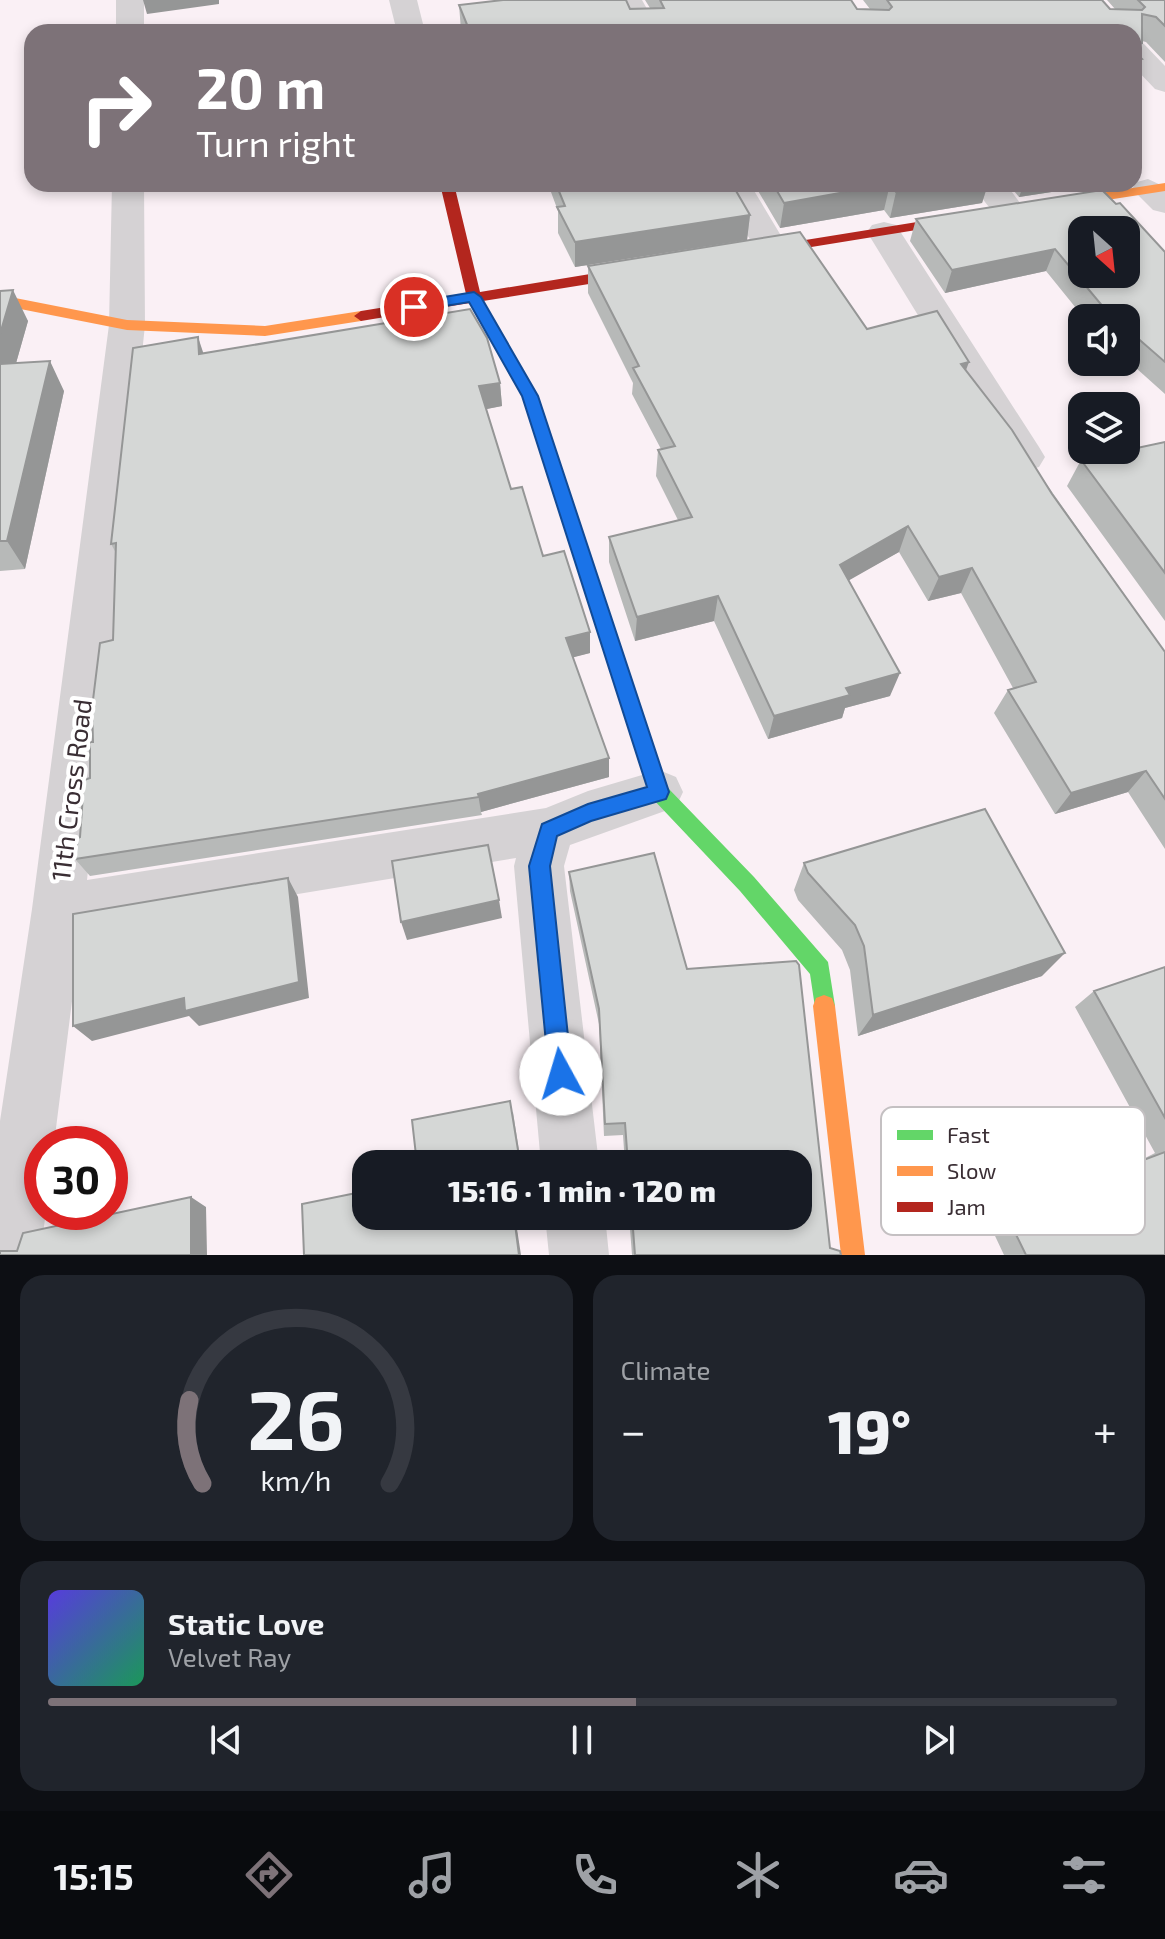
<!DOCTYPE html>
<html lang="en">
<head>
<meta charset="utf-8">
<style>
	:root { --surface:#171b24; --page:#20242c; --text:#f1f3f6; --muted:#9ea1a6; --line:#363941; --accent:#7d7278 }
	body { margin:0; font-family:"Exo 2",sans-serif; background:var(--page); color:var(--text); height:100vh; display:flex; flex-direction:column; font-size:30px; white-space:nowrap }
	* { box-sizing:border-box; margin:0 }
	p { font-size:26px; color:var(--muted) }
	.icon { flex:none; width:44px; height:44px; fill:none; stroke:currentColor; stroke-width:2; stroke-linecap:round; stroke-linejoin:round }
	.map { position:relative; height:1255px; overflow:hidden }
	.panel { display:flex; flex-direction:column; gap:20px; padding:20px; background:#0d0f14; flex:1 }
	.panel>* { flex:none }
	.banner { position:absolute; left:24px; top:24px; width:1118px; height:168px; border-radius:24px; box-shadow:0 4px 12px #0003; background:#7d7278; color:#fff; overflow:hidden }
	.needle { width:52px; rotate:153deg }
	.fabs { position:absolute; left:1068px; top:216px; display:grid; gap:16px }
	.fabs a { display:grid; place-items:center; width:72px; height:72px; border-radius:16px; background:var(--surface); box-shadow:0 4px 12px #0003; font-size:40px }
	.speed { position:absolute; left:24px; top:1126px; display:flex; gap:16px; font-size:40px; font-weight:700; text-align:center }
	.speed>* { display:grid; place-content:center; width:104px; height:104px; border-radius:50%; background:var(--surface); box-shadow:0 4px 12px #0003; line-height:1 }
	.speed .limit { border:12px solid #d22; background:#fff; color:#111 }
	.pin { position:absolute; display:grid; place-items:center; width:68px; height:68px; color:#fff; margin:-34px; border:4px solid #fff; border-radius:50%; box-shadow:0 2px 8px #0007 }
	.me { position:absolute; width:88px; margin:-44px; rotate:354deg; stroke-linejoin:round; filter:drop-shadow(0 0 6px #0008) }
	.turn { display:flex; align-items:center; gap:28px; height:168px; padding:0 40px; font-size:36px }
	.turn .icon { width:104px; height:104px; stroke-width:2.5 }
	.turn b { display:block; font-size:56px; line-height:68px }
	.big { font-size:60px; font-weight:800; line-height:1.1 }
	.panel .widget { flex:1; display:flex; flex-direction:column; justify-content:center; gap:12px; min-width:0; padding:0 28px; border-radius:24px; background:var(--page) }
	.panel .dial { align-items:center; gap:0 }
	.dial svg { height:208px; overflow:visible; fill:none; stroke:var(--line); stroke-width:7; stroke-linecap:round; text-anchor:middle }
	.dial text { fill:var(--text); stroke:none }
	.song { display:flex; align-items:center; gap:24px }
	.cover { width:96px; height:96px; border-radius:12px; background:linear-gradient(135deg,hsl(250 70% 55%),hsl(150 70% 35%)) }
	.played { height:8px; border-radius:4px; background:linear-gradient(90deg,var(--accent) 55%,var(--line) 55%) }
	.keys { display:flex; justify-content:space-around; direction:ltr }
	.heat { display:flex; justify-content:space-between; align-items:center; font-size:44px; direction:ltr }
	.panel .tiles { flex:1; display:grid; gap:20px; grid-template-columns:1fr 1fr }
	.widget:last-child { grid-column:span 2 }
	.trip { position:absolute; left:352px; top:1150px; width:460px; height:80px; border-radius:24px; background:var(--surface); box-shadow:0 4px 12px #0003; font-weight:800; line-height:80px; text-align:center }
	.tab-bar { display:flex; height:128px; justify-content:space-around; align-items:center; background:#090b0e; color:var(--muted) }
	.tab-bar .icon { width:56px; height:56px }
	.tab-bar .on { color:var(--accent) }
	.tab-bar b { font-size:36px; color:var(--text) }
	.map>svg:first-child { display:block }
</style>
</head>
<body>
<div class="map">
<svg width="1165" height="1255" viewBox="0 0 1165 1255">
	<rect width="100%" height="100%" fill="#faf0f5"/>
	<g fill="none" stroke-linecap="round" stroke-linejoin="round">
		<!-- street -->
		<path fill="#d5d2d4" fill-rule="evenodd" d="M116,0H144V32H116Z
			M389,0H417L425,32H397Z
			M614,0H642L660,32H632Z
			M1134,41L1144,44L1165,66V92L1155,89L1134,67Z
			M1148,179L1165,187V213L1153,210L1132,189L1137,182Z
			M112,184H144L145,325L87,880L546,808L588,791L659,770L676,777L683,792L676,807L570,845L564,866L599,1164H541L514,866L516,858L81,930L54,1144H42V1212H46L40,1255H0V1121L32,909L109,325Z
			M718,184H750L789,249L784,257L772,260L760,257Z
			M973,184H1006L1026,211L1022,218C996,225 986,203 973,184Z
			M884,222L896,225L1039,447L1045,457L1039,467L1025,471L1011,467L867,232L872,225Z
			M545,1216H605L609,1255H549Z"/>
		<!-- fast -->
		<path fill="#63d668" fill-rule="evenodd" d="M569,509L577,515L667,787L754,877L828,962L835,1006L832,1014L824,1017L816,1014L810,974L740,891L652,798L561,515Z"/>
		<!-- slow -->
		<path fill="#ff974d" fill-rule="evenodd" d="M1165,183V191L1049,209L1042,205L1049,201Z
			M0,295L127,320L265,326L361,311L368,316L361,321L265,336L127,330L0,305Z
			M824,995L832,998L835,1006L865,1255H841L813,1006L816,998Z"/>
		<!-- jam -->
		<path fill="#b3261e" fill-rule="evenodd" d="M440,184H454L480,292L645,265L652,270L645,275L483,301L538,396L577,515L575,520H563L561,515L522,396L470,303L361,321L354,316L361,311L466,294Z
			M973,213L980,217L978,220L749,257L742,253L749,249Z"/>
	</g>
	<!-- wall -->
	<path fill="#b7b9b8" d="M645,0H851L857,9H870L863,0H1102L1110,9H1115L1107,0H1165V62L1146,42L1142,41L1137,54L1134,80V32H462L461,30L459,5L650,8Z
		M548,184H732L750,215L747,240L575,267L558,233V211Z
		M754,184H988L982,203L890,218L884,210L780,228Z
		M1008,184H1073L1071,189L1019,197Z
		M916,219L1165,252V394L1126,359V318H1084L1046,271L945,293L910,241Z
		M588,266L867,329L966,370L1165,652V849L1128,792L1055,814L994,713L1008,690L1013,688L961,593L928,601L899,552L848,580L890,696L845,708L842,718L768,739L714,621L635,641L609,562V537L678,520L656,476L658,450L661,449L632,394L633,383L588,293Z
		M0,291L28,321L16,363L64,391L25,569L0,571Z
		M203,353L500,383L502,406L486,409L511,489L590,653L573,657L609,777L481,812L482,815L90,876L75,859L80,837L90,778L93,742L113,640L116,553L111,544Z
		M1165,442V621L1067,486L1081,460Z
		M654,853L687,969L796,961L799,965L830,1248L840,1251L841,1255H632L629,1216H798V1164H625L623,1135L604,1136L599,1024L570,891L569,872Z
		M804,863L1042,976L858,1036L850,970L842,950L798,900L794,890Z
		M1165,967V1255H1004L988,1221L1005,1212L1141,1160L1155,1153L1075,1007L1094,991Z
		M513,1112L521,1164H417Z"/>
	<!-- shaded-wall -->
	<path fill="#959696" d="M143,0H219V4L147,14Z
		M1142,43L1134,61L1142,59L1134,80V44Z
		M890,184L884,210L780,228L784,203Z
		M947,184H988L982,203L890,218L896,192Z
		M1024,184H1073L1071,189L1019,197Z
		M750,215L747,240L575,267V242Z
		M1055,249L1046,271L945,293L952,270Z
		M13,290L28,321L7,395L0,382V334Z
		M198,337L206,361L199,354Z
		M50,361L64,391L25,569L7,541Z
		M969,362L959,389L961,364Z
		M500,383L502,406L482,410L479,386Z
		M908,526L899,552L832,590L840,565Z
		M972,568L961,593L928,601L939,577Z
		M718,596L714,621L635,641L637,617Z
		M590,632V653L567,659L566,638Z
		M900,673L890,696L845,708L842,718L768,739L774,716L846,688Z
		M609,758V777L481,812L478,794Z
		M1146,771L1128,792L1055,814L1071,793Z
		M288,878L298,897L309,998L199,1026L189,1016L92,1041L73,1026L184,998Z
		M499,900L502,918L407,940L401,922Z
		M1065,953L1042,976L858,1036L873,1015Z
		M191,1197L206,1207L207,1255H191Z
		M514,1216H515L521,1255H519Z"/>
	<!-- building -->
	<path fill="#d5d7d6" stroke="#959696" stroke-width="2" fill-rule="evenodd" d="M503,0H626L630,9L664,8L660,0H851L857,9L889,10L892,7L887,0H1102L1110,9L1142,10L1145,7L1138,0H1165V26L1156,17L1142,14V43L1134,44V32H470L459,5Z
		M1134,51L1142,59L1134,61Z
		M556,184H732L750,215L575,242L557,207L565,206Z
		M773,184H890L784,203Z
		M890,184H947L896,192Z
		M1102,190L1116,204L1120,203L1165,252V362L1126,328V318H1115L1104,308L1055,249L952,270L916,219ZM1082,230H1126V274H1082Z
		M800,232L867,329L937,311L969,362L961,364L1012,430L1052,494L1165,652V799L1146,771L1071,793L1008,690L1036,682L972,568L939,577L908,526L840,565L900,673L846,688L850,695L774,716L718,596L637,617L609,537L692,517L658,450L675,446L633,368L639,366L588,266Z
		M13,290L0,334V291Z
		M470,309L487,338L500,383L479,386L511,489L522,487L543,556L564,551L590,632L566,638L609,758L478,794L479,797L75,859L78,838L80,837L84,780L90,778V742H93L92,708L100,643L113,640L116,543L111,544L133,348L198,337L199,354Z
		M50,361L7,541H0V364Z
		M1165,442V573L1081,460Z
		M985,809L1065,953L873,1015L864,946L855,925L808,873L804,863Z
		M488,845L499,900L401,922L392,861Z
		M654,853L687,969L796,961L799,965L830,1248L840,1251L841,1255H635L632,1216H798V1164H628L625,1123L605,1124L599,1009L569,872Z
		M288,878L299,982L185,1011L184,998L73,1026V914Z
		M1165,967V1118L1094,991Z
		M510,1101L519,1156L506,1159L507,1164H417L412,1120Z
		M1165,1152V1255H1026L1005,1212Z
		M366,1191V1216H514L519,1255H304L302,1204Z
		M191,1197V1255H0V1251H17L23,1233Z"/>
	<!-- route -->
	<path fill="#1a73e8" stroke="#114b97" stroke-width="2" d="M474,292L481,297L538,396L669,792L666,799L591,821L557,836L550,866L572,1074L569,1083L561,1086L553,1083L549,1074L529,866L542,824L588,804L647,787L522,396L469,302L414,311L407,307L414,302Z"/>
	<g text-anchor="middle" stroke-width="8" stroke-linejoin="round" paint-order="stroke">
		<!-- street labels -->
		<g font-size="26" fill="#3a2e34" stroke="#fff">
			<text transform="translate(72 790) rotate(-83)" y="9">11th Cross Road</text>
		</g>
	</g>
	<!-- legend -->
	<rect x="881" y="1107" width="264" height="128" rx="12" fill="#fff" stroke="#c4c0c2" stroke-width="2"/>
	<rect x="897" y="1130" width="36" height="10" fill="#63d668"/>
	<rect x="897" y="1166" width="36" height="10" fill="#ff974d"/>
	<rect x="897" y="1202" width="36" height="10" fill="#b3261e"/>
	<g font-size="22" fill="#3a2e34">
		<text x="947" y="1143">Fast</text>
		<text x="947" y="1179">Slow</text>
		<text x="947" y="1215">Jam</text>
	</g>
</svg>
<div class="fabs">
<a><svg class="needle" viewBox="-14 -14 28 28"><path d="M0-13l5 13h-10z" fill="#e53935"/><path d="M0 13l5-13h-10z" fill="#9ea1a6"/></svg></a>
<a><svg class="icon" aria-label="sound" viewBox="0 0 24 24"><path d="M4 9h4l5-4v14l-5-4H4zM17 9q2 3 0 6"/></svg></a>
<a><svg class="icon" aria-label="layers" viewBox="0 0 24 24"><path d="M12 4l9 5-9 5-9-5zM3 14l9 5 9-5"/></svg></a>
</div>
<div class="speed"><div class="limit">30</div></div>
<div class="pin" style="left:414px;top:307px;background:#d93025"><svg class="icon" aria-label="arrive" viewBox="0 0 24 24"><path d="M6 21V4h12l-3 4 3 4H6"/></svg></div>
<svg class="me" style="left:561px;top:1074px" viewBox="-20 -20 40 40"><circle r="19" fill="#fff"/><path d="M0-13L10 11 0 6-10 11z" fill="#1a73e8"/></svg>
<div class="trip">15:16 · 1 min · 120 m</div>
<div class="banner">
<div class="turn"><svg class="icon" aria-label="right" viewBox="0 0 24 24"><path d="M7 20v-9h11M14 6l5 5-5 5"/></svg><div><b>20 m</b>Turn right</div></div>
</div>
</div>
<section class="panel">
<div class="tiles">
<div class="widget dial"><svg viewBox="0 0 100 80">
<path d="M14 69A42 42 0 1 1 86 69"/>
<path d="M14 69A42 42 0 0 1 9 37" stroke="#7d7278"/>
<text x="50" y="56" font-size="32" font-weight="700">26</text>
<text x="50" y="72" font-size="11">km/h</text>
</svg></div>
<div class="widget"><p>Climate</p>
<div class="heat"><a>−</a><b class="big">19°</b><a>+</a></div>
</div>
<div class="widget">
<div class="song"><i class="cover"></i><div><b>Static Love</b><p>Velvet Ray</p></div></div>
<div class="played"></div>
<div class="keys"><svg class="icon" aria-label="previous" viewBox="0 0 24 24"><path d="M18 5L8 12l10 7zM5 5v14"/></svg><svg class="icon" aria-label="pause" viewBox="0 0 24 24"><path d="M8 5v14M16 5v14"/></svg><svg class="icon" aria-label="next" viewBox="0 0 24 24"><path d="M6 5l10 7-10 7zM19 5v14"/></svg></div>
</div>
</div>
</section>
<nav class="tab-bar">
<b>15:15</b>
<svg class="icon on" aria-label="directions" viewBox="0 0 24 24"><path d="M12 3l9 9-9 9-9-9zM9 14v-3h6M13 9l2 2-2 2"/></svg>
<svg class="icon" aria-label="music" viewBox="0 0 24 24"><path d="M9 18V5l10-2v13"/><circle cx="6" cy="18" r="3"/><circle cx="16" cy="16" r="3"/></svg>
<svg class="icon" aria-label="phone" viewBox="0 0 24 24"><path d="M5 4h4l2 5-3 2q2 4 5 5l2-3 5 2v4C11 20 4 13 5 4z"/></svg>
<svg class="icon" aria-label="climate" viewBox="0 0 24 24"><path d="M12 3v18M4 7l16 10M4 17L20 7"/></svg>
<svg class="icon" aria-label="car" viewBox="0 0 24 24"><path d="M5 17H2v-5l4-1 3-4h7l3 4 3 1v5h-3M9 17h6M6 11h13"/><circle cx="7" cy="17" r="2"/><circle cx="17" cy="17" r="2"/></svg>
<svg class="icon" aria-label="filters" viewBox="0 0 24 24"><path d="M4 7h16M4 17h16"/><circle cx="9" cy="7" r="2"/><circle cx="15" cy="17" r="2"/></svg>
</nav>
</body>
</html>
